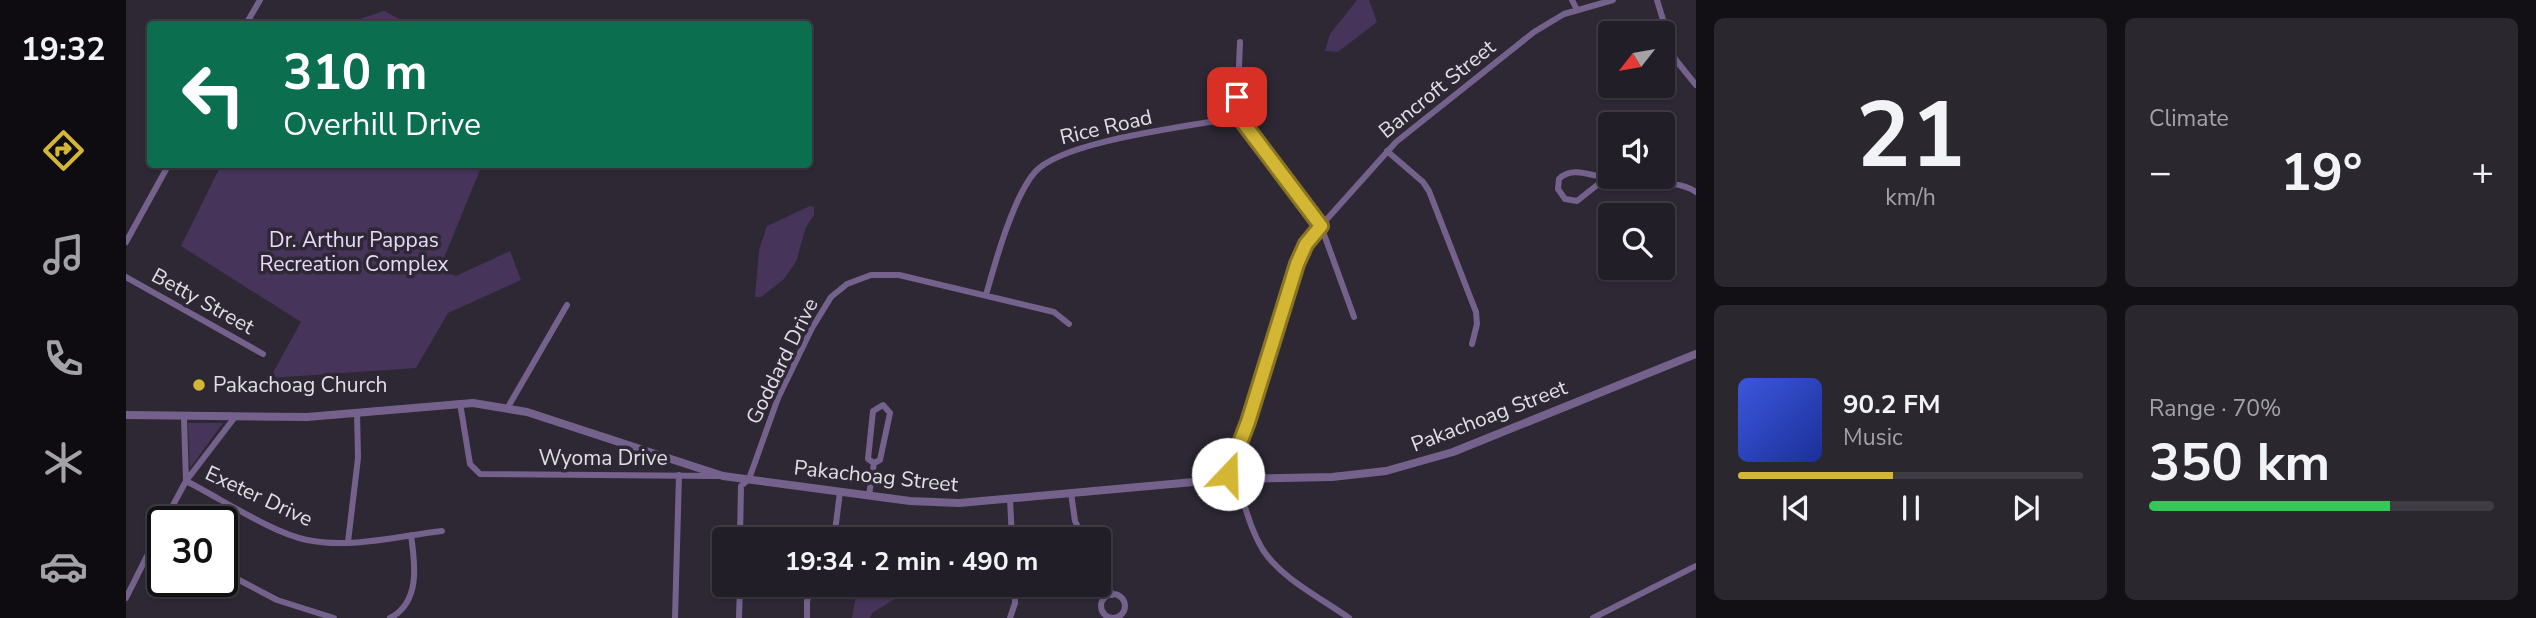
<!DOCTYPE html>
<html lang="en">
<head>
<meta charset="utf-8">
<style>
	:root { --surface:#221e27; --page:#2a272f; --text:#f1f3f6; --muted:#a2a2a7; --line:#3f3c44; --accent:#d4b635 }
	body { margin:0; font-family:"Nunito Sans",sans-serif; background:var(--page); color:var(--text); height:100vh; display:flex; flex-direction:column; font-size:26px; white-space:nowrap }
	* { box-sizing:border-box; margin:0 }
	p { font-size:23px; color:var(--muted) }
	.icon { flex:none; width:38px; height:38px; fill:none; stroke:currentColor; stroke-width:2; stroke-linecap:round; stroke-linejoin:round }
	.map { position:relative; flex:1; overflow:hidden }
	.sheet { display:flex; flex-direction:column; gap:18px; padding:18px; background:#131015; width:840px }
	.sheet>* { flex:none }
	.banner { position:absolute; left:21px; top:21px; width:665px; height:147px; border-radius:7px; box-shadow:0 2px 5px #0004,0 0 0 2px var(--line); background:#0b6e4f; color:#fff; overflow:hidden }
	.needle { width:46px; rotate:239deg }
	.tools { position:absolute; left:1472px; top:21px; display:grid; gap:14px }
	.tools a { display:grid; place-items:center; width:77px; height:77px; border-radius:7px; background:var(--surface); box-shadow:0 2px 5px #0004,0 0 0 2px var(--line); font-size:35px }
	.speed { position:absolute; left:21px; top:506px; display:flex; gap:14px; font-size:35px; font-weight:700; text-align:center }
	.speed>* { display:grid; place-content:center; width:91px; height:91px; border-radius:50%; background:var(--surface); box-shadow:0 2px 5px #0004,0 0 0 2px var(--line); line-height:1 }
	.speed .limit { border:4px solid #111; border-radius:10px; background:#fff; color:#111 }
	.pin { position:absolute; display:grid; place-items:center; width:60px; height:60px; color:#fff; margin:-30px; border-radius:14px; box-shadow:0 4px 10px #0006 }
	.me { position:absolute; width:77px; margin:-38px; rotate:21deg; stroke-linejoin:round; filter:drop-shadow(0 0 5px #0008) }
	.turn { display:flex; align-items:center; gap:24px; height:147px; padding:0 21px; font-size:32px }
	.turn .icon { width:91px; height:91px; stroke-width:2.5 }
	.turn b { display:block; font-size:49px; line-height:60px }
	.big { font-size:52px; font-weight:700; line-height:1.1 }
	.sheet .card { flex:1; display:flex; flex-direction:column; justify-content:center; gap:10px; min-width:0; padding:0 24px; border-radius:10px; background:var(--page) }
	.sheet .dial { align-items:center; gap:0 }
	.dial b { font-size:91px; line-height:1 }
	.song { display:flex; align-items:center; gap:21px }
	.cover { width:84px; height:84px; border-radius:10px; background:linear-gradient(135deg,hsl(230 70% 55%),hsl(230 70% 35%)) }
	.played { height:7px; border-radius:4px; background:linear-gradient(90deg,var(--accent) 45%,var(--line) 45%) }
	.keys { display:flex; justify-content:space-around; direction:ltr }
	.heat { display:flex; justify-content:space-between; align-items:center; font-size:38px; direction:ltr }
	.charge { height:10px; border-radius:5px; background:linear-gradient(90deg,#34c759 70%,var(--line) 0) }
	.sheet .tiles { flex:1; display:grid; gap:18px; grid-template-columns:repeat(2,1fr) }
	.trip { position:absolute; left:586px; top:527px; width:399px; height:70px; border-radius:7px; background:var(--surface); box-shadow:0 2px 5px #0004,0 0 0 2px var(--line); font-weight:700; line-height:70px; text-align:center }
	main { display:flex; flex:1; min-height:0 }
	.tabs { display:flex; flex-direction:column; width:126px; justify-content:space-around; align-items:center; background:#0e0c10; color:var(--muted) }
	.tabs .icon { width:49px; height:49px }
	.tabs .active { color:var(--accent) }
	.tabs b { font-size:32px; color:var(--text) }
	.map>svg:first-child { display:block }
</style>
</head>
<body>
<main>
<nav class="tabs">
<b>19:32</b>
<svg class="icon active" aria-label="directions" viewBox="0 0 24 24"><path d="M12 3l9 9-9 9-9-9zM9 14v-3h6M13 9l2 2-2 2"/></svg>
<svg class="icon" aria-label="music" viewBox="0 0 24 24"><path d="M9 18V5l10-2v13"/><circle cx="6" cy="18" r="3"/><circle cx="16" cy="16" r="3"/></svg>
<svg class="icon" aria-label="phone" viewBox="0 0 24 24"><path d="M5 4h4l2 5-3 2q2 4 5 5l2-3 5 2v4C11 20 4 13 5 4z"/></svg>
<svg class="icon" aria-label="climate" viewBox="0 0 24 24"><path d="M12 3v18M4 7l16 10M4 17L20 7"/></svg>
<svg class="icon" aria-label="car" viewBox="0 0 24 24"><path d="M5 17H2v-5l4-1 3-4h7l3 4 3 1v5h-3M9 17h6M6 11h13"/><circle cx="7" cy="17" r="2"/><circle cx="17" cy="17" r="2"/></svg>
</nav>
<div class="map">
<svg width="1570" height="618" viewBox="0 0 1570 618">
	<rect width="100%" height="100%" fill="#2d2834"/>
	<!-- green -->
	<path fill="#46345b" d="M1231,0H1243L1251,22L1212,52L1199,51L1204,34Z
		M258,11L283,24H218Z
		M95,165H356L313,270L330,276L384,251L395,280L322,313L290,368L144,378L175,322L55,246Z
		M684,206L688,207V215L680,227L670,262L657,280L635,297H629L633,250L641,226Z
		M62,423H97L64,468Z
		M754,585H811L793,599L775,595L746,613L744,618H726L730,595L749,590Z"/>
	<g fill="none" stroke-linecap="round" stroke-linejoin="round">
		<!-- minor -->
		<path stroke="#75628c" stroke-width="6" d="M1446,0L1451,10
			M1531,0L1549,59L1570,85
			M120,24L134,0
			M1114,42L1111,115L1195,226L1228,317
			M1261,151L1297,182L1303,191L1350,312L1351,324L1346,344
			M1480,178L1451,201L1439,199L1432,189L1433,179C1445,166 1464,175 1480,178L1482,179C1508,186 1549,177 1570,192
			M0,242L43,164
			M0,277L137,354
			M860,295C869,263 887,197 909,172C937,140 1067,126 1113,117
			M334,403L344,464L354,474L591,476
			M382,407L441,305
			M58,418L60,481C94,498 146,533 181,540C224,549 273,536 316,531
			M1101,479L1167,274L1184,238L1270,142L1408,32L1438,14L1487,0
			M1110,479C1118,502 1124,529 1137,550C1156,579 1195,598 1223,618
			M945,493L949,521L958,539
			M743,495L748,463L742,459L747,411L757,405L764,413L754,460L748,463
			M884,499L886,539
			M38,522L60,481L109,417
			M614,539L615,486L623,479L652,398L686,328L705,297L721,284L745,275H773L928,312L943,324
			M708,539L714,492
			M222,542L232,458L231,412
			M973,560L986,595
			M96,571L151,600L208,618
			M975 606a12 12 0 1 1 24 0a12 12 0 1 1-24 0Z
			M0,598L37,524
			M264,618C295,602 289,563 285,535
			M549,618L553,475
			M613,618L614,584
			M681,618V601L688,584
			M884,618L889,603V584
			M1467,618L1570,566"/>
		<!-- tertiary -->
		<path stroke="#75628c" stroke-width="8" d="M0,415L181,417L347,403L401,412L597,476L784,501L833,503L1101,479L1206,477L1260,471L1327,452L1570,354"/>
	</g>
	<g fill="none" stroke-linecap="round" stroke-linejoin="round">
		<defs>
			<path id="route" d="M1102,474L1122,422L1171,264L1180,244L1195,226L1113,117L1111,97"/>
		</defs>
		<!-- route casing -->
		<use href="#route" stroke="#8a7622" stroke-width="18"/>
		<!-- route -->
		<use href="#route" stroke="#d4b635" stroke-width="12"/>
	</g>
	<!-- markers -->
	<circle fill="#d4b635" stroke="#2d2834" stroke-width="2.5" cx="73" cy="385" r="7"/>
	<g text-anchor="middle" stroke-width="7" stroke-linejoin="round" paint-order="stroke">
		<!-- street labels -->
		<g font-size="21" fill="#e1dee6" stroke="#2d2834">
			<text transform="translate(1311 89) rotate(-39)" y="7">Bancroft Street</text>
			<text transform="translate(980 127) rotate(-13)" y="7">Rice Road</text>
			<text transform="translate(77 301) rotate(29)" y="7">Betty Street</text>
			<text transform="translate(656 361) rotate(-64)" y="7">Goddard Drive</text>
			<text transform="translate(1363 416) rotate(-21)" y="7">Pakachoag Street</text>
			<text x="477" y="465">Wyoma Drive</text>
			<text transform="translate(750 476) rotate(6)" y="7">Pakachoag Street</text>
			<text transform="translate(133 496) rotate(25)" y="7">Exeter Drive</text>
		</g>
		<!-- park labels -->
		<g font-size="21" fill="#e7d9fb" stroke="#2d2834">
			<text x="228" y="247">Dr. Arthur Pappas<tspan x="228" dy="24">Recreation Complex</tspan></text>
		</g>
		<!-- poi labels -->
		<g font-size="21" fill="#e1dee6" stroke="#2d2834" text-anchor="start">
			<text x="87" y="392">Pakachoag Church</text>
		</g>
	</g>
</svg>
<div class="tools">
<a><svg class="needle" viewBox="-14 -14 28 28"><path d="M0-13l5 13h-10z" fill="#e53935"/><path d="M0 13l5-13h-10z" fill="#a2a2a7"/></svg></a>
<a><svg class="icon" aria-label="sound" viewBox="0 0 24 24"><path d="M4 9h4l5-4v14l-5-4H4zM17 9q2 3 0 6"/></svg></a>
<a><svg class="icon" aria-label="search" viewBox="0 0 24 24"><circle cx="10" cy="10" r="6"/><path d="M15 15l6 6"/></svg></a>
</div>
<div class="speed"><div class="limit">30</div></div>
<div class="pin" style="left:1111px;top:97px;background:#d93025"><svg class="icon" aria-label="arrive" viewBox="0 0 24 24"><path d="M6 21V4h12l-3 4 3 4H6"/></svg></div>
<svg class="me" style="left:1102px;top:474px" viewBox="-20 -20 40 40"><circle r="19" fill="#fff"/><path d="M0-13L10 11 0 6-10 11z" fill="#d4b635"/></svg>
<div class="trip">19:34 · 2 min · 490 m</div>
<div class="banner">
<div class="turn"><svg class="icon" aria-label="left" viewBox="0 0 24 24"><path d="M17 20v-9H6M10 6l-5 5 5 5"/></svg><div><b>310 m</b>Overhill Drive</div></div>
</div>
</div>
<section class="sheet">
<div class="tiles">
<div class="card dial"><b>21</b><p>km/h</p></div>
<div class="card"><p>Climate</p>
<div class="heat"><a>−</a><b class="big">19°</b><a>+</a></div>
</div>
<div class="card">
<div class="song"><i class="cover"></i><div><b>90.2 FM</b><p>Music</p></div></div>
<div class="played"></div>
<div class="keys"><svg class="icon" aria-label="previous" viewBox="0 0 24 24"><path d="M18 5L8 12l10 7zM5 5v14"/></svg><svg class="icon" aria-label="pause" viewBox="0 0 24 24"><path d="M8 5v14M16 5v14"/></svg><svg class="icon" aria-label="next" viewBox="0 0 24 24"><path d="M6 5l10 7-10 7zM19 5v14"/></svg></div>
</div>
<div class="card"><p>Range · 70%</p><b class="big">350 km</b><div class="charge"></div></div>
</div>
</section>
</main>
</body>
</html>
